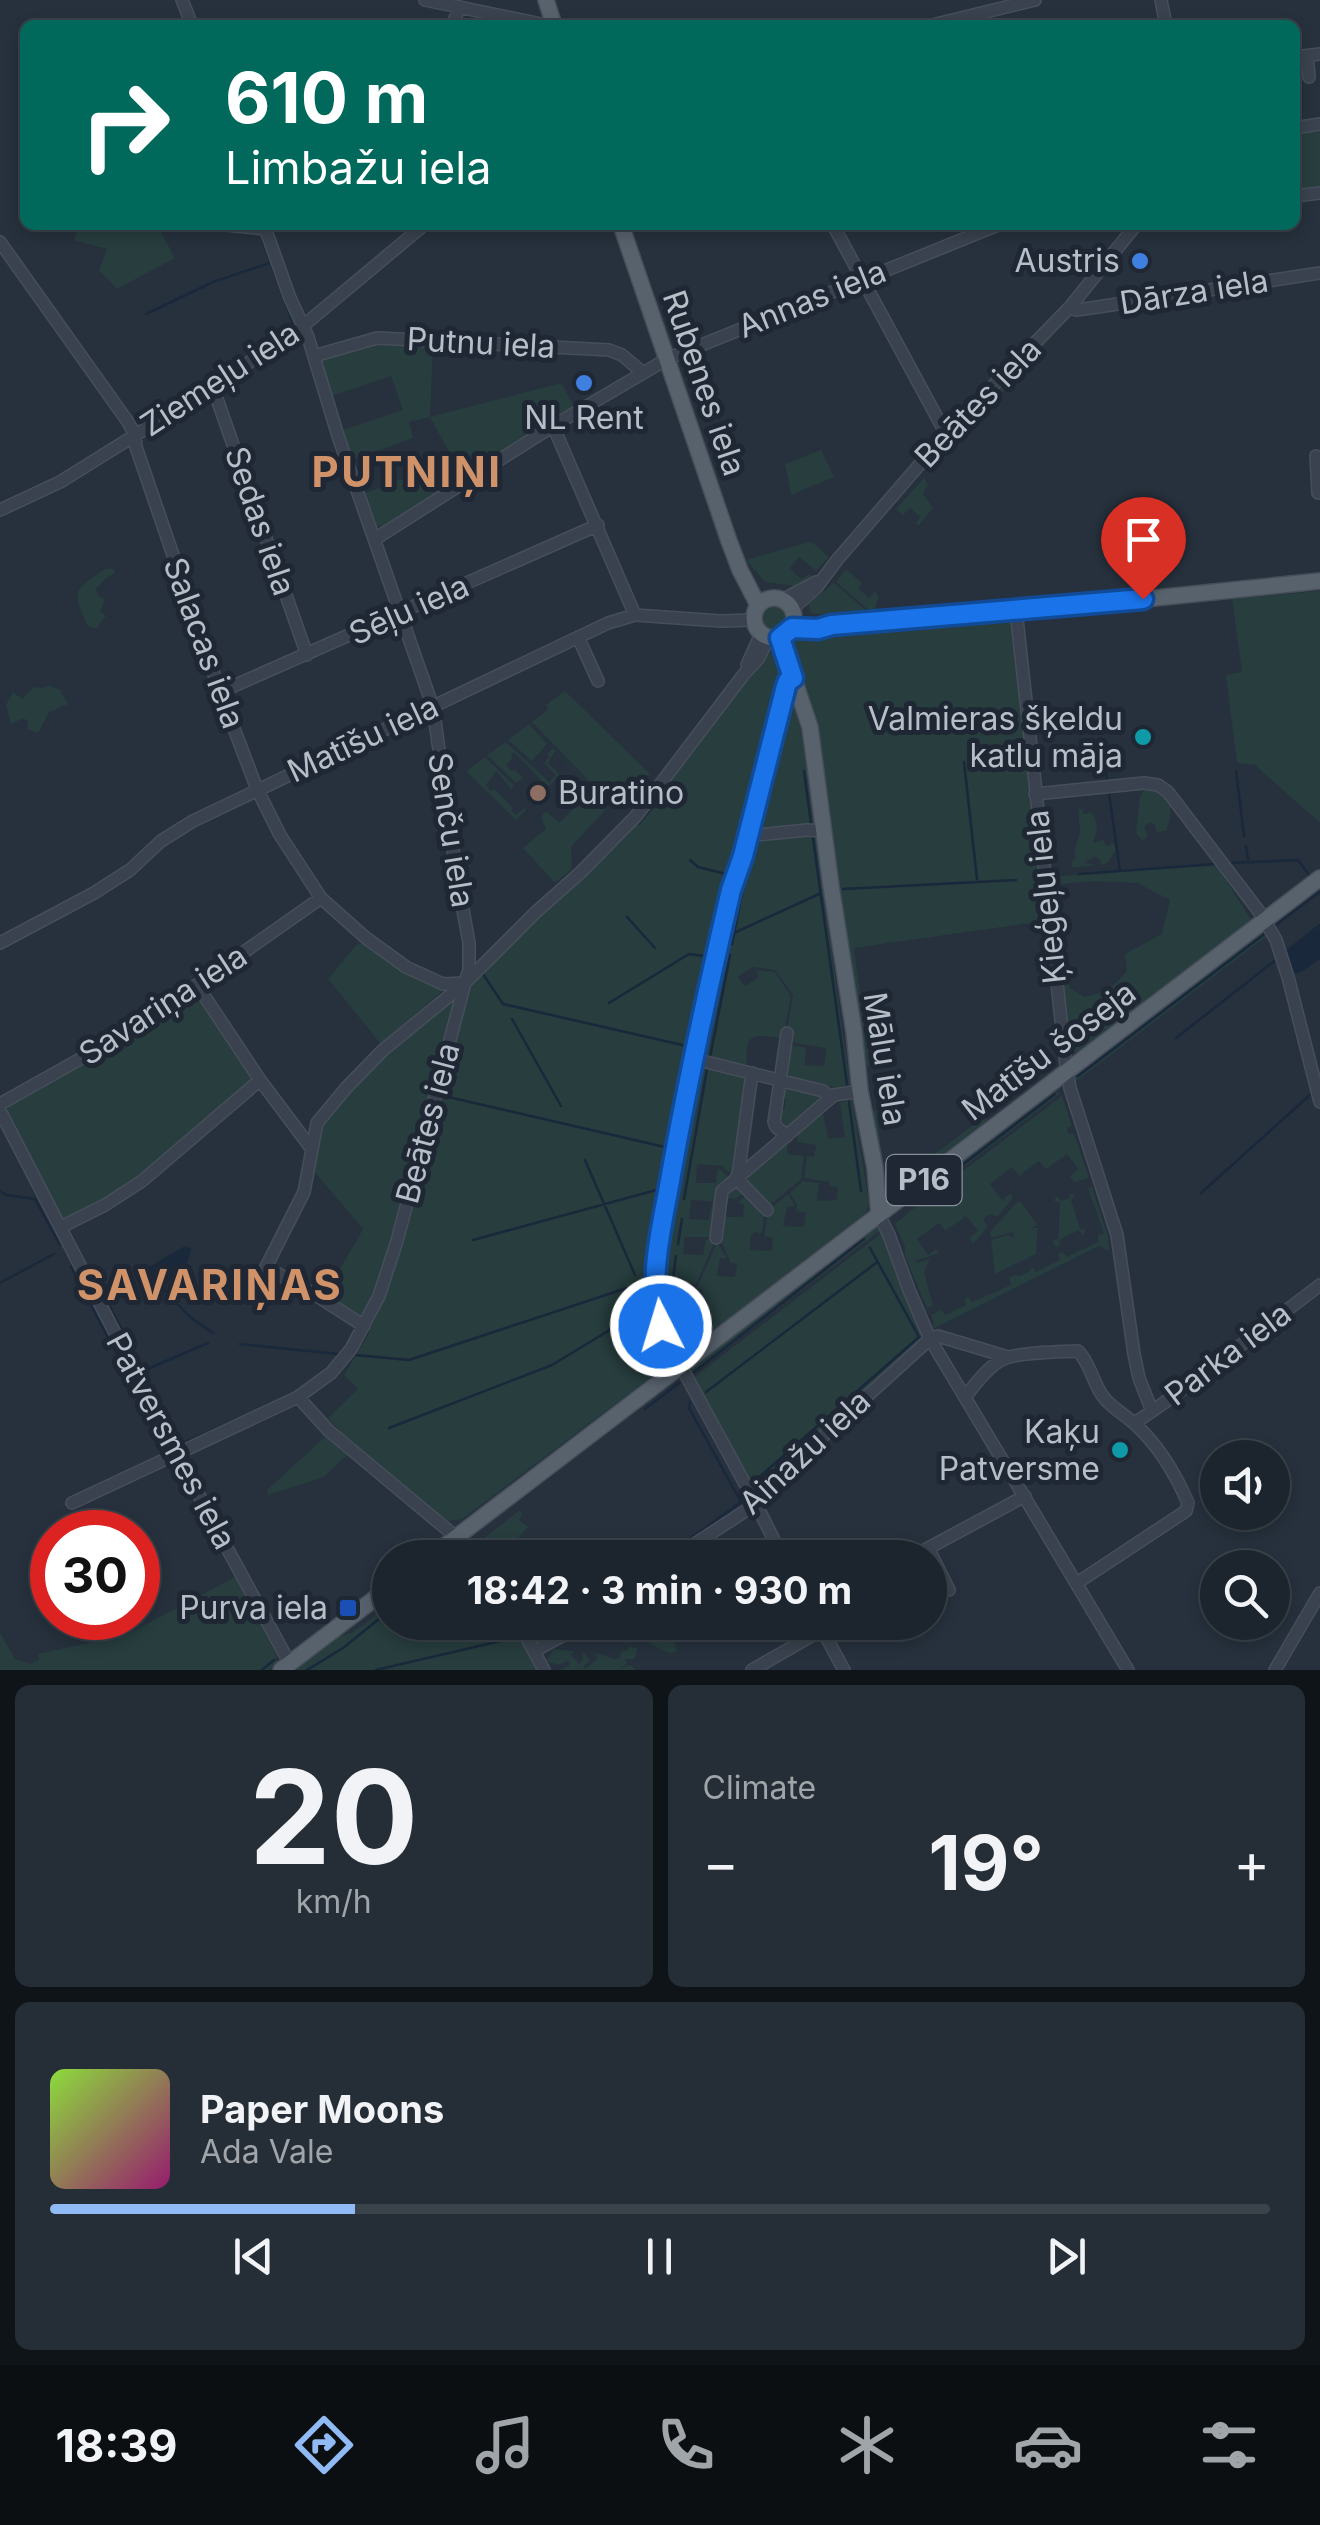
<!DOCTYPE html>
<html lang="en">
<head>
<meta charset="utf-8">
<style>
	:root { --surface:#1c252e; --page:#252d36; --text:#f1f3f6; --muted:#a0a5aa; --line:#3a424a; --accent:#90baf3 }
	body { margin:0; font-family:Inter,sans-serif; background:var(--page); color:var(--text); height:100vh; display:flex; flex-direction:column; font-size:38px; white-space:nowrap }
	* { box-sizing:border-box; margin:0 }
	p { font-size:32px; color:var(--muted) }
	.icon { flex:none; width:55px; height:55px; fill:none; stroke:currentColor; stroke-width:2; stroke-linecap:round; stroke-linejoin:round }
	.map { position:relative; height:1670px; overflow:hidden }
	.sheet { display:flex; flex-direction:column; gap:15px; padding:15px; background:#0f1419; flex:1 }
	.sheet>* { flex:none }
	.guide { position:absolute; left:20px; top:20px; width:1280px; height:210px; border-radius:15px; box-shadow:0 5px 15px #0003,0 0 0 2px var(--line); background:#00695c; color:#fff; overflow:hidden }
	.tools { position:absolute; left:1200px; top:1440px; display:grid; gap:20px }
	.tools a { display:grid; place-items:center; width:90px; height:90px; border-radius:50%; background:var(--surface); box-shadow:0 5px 15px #0003,0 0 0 2px var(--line); font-size:50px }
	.speed { position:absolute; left:30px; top:1510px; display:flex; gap:20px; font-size:50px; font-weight:700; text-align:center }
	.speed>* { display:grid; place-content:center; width:130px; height:130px; border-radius:50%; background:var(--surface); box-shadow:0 5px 15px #0003,0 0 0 2px var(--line); line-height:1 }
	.speed .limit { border:15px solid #d22; background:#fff; color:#111 }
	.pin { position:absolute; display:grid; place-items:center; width:85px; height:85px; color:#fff; margin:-102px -42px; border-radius:50% 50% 50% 0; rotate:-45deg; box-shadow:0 0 10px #0007 }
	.pin .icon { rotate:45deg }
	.me { position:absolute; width:110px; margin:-55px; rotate:355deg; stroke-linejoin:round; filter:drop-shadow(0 0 8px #0008) }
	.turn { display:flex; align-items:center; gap:35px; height:210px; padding:0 40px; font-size:45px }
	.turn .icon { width:130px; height:130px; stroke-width:2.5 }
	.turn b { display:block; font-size:70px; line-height:85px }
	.big { font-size:75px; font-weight:700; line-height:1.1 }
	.sheet .widget { flex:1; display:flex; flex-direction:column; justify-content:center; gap:15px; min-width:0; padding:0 35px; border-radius:15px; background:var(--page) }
	.sheet .dial { align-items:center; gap:0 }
	.dial b { font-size:130px; line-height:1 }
	.song { display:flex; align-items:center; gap:30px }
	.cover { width:120px; height:120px; border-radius:15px; background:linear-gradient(135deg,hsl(90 70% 55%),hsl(320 70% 35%)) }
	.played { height:10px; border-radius:5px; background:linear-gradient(90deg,var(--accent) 25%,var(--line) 25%) }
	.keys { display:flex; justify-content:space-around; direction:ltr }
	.heat { display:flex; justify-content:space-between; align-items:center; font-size:55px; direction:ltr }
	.sheet .tiles { flex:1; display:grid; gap:15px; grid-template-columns:1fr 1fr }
	.widget:last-child { grid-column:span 2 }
	.trip { position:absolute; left:372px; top:1540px; width:575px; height:100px; border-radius:50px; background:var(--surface); box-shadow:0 5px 15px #0003,0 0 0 2px var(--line); font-weight:700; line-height:100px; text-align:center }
	.dock { display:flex; height:160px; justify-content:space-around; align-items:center; background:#0b0f12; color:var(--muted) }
	.dock .icon { width:70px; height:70px }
	.dock .on { color:var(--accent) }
	.dock b { font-size:45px; color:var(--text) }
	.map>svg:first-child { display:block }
</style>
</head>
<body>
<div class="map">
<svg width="1320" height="1670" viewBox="0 0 1320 1670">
	<rect width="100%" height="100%" fill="#26313d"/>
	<!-- green -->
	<path fill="#273d3e" d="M1320,129V188L1295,191V131Z
		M78,225H157L175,258L117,289L99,270L107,249L74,240Z
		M1050,335L1053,336C1012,381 972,429 927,471L925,469Z
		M389,341L433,346L430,417L561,383L576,410L463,477L430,417L409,422L413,438L352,460L343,430L403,410L391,376L332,396L321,359Z
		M821,450L834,477L791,495L785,464Z
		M426,470L438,493L386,528L375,526L365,493Z
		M924,478L928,485L923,494L933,508L918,526L916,523L920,517L910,508L903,515L896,509Z
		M809,542H812L829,557L816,571L799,557L790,568L801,579L809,574L812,576L795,586L765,582L746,560Z
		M105,569H114L115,573L106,578L96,589L98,595L105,600L100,611L106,616L96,629L88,626C71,591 73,591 105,569Z
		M846,569L862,583L858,588L869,598L875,591L879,597L876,605V614H873L836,582Z
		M834,583L869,613L831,616L811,613L808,604Z
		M1320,591V823L1255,765L1237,763L1226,675L1242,672L1232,599Z
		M758 619a16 16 0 1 1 32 0a16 16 0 1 1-32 0Z
		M1011,618L1044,927L1035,929L1031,923L854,948L870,1066L864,1064L815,732L793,648L794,639Z
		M777,653L785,677L769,728L752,807L653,1287L675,1359L470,1513L462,1519L447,1521C405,1489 363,1458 328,1418L358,1389L344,1375L367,1337L386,1295L465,999L475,981L496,957L636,825H640L654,808L656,809L663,799L662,792L765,654Z
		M49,685L60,690L68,704L49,712L38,733L27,729L28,720L22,719L11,724L6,705L13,692L22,699L34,687L43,688Z
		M789,687L807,750L814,824L753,830Z
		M565,691L651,775H639L611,804L532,722L548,709L546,705Z
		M529,724L547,744L532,761L508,740Z
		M506,742L549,782L556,775L544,763L549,757L547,754L553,748L592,787L576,802L558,785L563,778L578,793L590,786L555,751L548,763L560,775L548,787L514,752L511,755L513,758L506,765L511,771L514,769L523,778L516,783L487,755Z
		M485,757L514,785L511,789L496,771L486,785L491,791L494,789L513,808L511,810L516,815L524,808L526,810L516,820L466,771Z
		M593,789L609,806L571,847L572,869L555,883L523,848L546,829L541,817L546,811L559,823Z
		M1145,789C1155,788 1164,797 1170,804V819L1166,831L1157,832L1154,824L1150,823L1144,826L1148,836L1142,840L1136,833L1140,796Z
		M1078,809H1082L1084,814L1091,812C1100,823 1097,832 1093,843L1103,840L1107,846L1113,843L1117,849L1108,862L1102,865L1099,858L1094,857L1084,863L1097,865L1072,868L1071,862L1076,858L1074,854L1080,831Z
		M808,835L816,837L850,1084L836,1088L784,1075L787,1044L806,1048L805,1065L824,1066L826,1051L825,1048L791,1042L787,1031L793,995L775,970L752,967L738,977L745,986L759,977L755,970L775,972L791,996L783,1038C749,1034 745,1033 747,1070L703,1059L700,1051L721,947L749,843L753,839Z
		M1216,864L1251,920L1077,1052H1073L1069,1043L1052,913H1059L1064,964L1070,988L1084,997C1107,992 1112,988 1127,971L1125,954L1162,934L1170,900L1137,883L1093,881L1051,885L1048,877Z
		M1264,932L1268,935L1074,1083L1078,1072L1256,935Z
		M364,943L447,987L381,1044L328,979L356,945Z
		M197,985L260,1080L142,1181L61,1227L0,1104Z
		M454,999L393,1239L376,1294L363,1322L325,1295L363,1229L312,1169L322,1125L347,1089L445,1003Z
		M703,1063L729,1070V1074L732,1070L751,1077L737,1175L734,1177L722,1166L697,1164L696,1183H716L718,1168L731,1179L720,1190L719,1202L691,1200L689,1219L709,1220L712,1203L718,1205L716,1228L712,1237H685L683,1254L703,1255L706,1239L715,1241L696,1284L688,1283L684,1302H702L703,1290L697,1288L717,1242L727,1258H720L717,1276L735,1277L737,1264L731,1263L721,1241L723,1231L719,1229C722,1209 719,1193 737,1181L747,1191L736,1199L728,1198L725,1217H743L744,1205L738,1203L748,1192L761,1206L760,1214L764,1217L762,1233L755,1232L751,1235L750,1250L772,1251L773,1238L764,1236L767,1217L770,1216L771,1208L788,1194L795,1206L787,1207L783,1226L804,1227L806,1213L796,1211L797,1205L790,1193L803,1181L819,1183L817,1201L837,1200L838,1187L830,1186L829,1182L804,1178L807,1156L814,1157L816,1145L797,1142L798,1134L823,1112L828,1139L845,1137L840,1103L852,1099L869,1202L867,1211L862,1216L682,1354C670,1338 661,1316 659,1296C658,1280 662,1264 663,1249C670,1189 683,1130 696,1071L698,1065Z
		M783,1086L821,1095L822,1099L787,1132L777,1123L779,1108L784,1110L786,1099L781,1095Z
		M1054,1091L1061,1093L961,1169L941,1181L939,1179L954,1165Z
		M1062,1096L1072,1126L1067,1128L1068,1134L1074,1133L1089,1178L1074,1182L1070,1176L1078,1169L1067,1154L1046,1169L1039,1161L1019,1176L1012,1167L990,1184L1002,1200L1010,1194L1013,1198L998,1216L988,1215L983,1219L988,1227L973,1244L969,1238L978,1231L966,1216L945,1231L939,1223L917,1239L928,1255L936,1249L939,1253L915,1261L916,1263L930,1259L924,1272L933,1306L927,1308L905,1256V1247L895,1224L950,1178L963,1171Z
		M876,1110L886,1182L894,1185L985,1116L987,1117V1121L895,1191L883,1184L871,1113Z
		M788,1141L787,1154L804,1156L801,1179L769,1206L742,1176Z
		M1092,1187L1108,1237L1109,1251L1099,1246L933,1329L934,1322L931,1315L942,1310L945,1315L966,1305L964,1299L968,1297L972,1302L1011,1285L1009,1278L1015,1275L1020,1276L1030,1271L1032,1267L1036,1272L1060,1260L1058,1254L1063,1252L1066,1257L1098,1242V1235L1104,1233L1088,1188Z
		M1070,1193L1075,1195L1071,1200L1080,1229L1086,1230L1083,1235L1079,1230L1059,1240L1060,1245L1056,1247L1052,1241L1058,1239L1060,1203L1054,1201L1056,1197H1058L1060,1201L1070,1198Z
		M1020,1201L1038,1225L1030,1228H1038L1036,1254L995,1274L991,1240L1009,1235L1014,1238L1013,1232L991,1238L990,1232L1017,1202Z
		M874,1227L881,1230L691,1375L692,1365Z
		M883,1232L920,1324V1340L759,1490L754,1489L693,1378Z
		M325,1437L347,1455L324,1477L268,1495L267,1490Z
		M520,1510L522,1515L519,1520L528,1527L502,1557H488L478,1543Z
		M235,1577L276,1654L277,1662L270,1670H0V1633L15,1659L31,1664L39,1660L38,1654L126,1635Z
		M390,1599V1622L511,1623L536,1670H295L340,1636L351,1633L369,1621Z
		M639,1623H669C669,1634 675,1640 677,1651L671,1654L650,1644L649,1632H636L633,1625Z
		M630,1646L638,1649L634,1659H625L627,1664L618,1669L630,1665L636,1670H560L569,1666V1660L559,1665L546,1661L554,1649L574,1651L571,1655L579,1664L583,1661L582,1651L590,1660L583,1667L586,1669L597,1659V1653L614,1659L619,1658L621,1652L628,1650Z"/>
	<!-- water -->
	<path fill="#19283b" d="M1320,927V959L1303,971L1292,975L1285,964L1286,952Z
		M185,1246L191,1248C191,1264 175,1279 160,1286L150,1277L147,1271L149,1267Z"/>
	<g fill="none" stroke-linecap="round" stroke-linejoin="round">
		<!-- stream -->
		<path stroke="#19283b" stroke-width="2.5" d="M263,242L293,323
			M146,314L213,282L270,263
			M1104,758L1107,780
			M964,762L977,879
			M804,771L811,823
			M1236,771L1244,836
			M1109,793L1120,871
			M813,838L847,1084
			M1246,846L1248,859
			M690,860L698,867L730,875
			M1231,863L1298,860L1309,875
			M1079,874L1216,864
			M843,889L1016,880
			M627,917L655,948
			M1273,927L1320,892
			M734,933L819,894
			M732,944L745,878H743
			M1283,954L1320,925
			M483,974L503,1004L691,1047
			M609,1003L689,954L711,957
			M512,1019L561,1106
			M1176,1038L1277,959
			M710,1057L730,955
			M1078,1076L1267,932
			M444,1096L669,1148
			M849,1102L861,1191
			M585,1160L635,1275
			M961,1166L1055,1094
			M0,1191L6,1195L35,1199L60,1245
			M1201,1193L1311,1094
			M684,1199L707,1069
			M473,1240L660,1189
			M678,1244L682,1219
			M71,1267L142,1402
			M647,1281L660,1189L679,1098
			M0,1283L54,1254
			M160,1286L191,1318L213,1333
			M109,1298L108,1303L181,1444L245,1416
			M664,1299L671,1293L676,1256
			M660,1339L671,1360
			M240,1344L338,1354
			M355,1355L409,1360L627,1288L636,1287L644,1310L655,1328
			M145,1370L208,1343
			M694,1372L864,1239
			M706,1392L876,1263
			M645,1409L679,1383
			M389,1428L552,1365L641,1311
			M756,1480L919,1337L870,1248
			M690,1539L741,1502L689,1408L690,1402
			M262,1670L274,1660
			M307,1670L343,1648L390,1610
			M376,1670L513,1638"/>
		<defs>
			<path id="minor" d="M182,0L192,25
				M425,0L546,25
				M1161,0L1166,25
				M452,25L460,7
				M932,25L1035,0
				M1307,56L1309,77
				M1295,57L1320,54
				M1295,128L1320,124
				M1295,196L1320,193
				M226,225L265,229
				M264,225L290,298L308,337L338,436L433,707L456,871L469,943V970L466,979
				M833,225L946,434
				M0,242L128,422L135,435L136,447L220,692L257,789L280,835L321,898L366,938L406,967L443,984L465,983
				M1070,307L1076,310L1091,308L1320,273
				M314,356L377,338L609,350L622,355L643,373
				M211,388L217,399L307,655
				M553,426L635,615
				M1316,456L1318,493
				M0,510L60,482L211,388L303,326L424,225
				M375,539L553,426L667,359L998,225
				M782,600L816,582
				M792,609L816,588L837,560L946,434L1070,307L1136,225
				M1016,610L1066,1065L1070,1088L1117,1235L1134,1354L1139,1378L1152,1411
				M578,637L598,681
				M747,665L761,634
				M220,692L598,525
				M1035,794L1144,783L1158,785L1168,792L1261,914L1276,940L1288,977L1320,1102
				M747,836L807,830L824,831
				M0,943L94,893L130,870L161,841L193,821L608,623L635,615L721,621L753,620
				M197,985L260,1080L311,1148
				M694,1059L823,1091L831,1098
				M0,1104L89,1054L197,985L321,898
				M0,1111L215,1526L290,1664
				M787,1136L776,1127L774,1122L787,1033
				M738,1176L752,1073
				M736,1178L767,1210
				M879,1215L889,1235L909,1290L930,1339L1128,1670
				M61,1227L105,1205L142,1181L260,1080
				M716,1238L722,1191L834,1095L860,1091
				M364,1326L322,1299L266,1267L304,1192L317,1123L346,1088L383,1050L465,983
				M930,1339L938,1336L1008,1357
				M966,1396C976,1383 990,1364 1006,1358C1022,1352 1059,1352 1078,1351C1091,1364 1093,1385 1105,1399C1114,1409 1125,1415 1135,1424C1158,1445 1176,1475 1188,1503L1186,1511L1077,1583
				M298,1397L329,1431L456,1537L476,1558
				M1135,1423L1178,1393L1320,1285
				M72,1503L298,1397L331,1373L351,1349L379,1296L397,1241L465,983L536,912L581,872L636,816L744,674L758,659L769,638
				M928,1548L949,1590
				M673,1558L756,1504L802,1455L930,1339
				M783,1558L756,1504L677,1359L661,1326L655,1297L660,1235L718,945L786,686L793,678
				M910,1558L1025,1496
				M518,1622L544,1670
				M818,1622L844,1670
				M534,1651L588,1622
				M752,1670L822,1630
				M1275,1670L1320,1593"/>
			<path id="major" d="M546,0L554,25
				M621,225L729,541L740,570L758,605
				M754 618a20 20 0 1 1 40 0a20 20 0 1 1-40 0Z
				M791,628H825L832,625L1096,604L1320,581
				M780,638L810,727L831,886L854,1032L860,1091L875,1168L879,1215
				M429,1558L1320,878
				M281,1670L390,1587"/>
		</defs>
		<!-- minor casing -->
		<use href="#minor" stroke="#464e5a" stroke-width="14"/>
		<!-- major casing -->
		<use href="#major" stroke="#464e5a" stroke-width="18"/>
		<!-- minor -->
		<use href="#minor" stroke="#39424e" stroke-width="11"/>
		<!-- major -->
		<use href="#major" stroke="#58626d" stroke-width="15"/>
	</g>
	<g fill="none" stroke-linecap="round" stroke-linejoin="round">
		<defs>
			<path id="route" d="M661,1326C647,1277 663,1223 671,1175C688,1079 709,984 731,890L743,856L786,686L788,681L793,678L780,638L792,628L818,629L832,625L1143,599"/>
		</defs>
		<!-- route casing -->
		<use href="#route" stroke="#114b97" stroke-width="25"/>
		<!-- route -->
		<use href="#route" stroke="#1a73e8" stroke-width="18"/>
	</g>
	<!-- markers -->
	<g fill="#3f7fe0" stroke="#1e2733" stroke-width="4">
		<circle cx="1140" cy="261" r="10"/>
		<circle cx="584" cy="383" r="10"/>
	</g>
	<g fill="#0f9aa8" stroke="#1e2733" stroke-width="4">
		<circle cx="1143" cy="737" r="10"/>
		<circle cx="1120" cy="1450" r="10"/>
	</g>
	<circle fill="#8d6e63" stroke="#1e2733" stroke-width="4" cx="538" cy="793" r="10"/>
	<rect fill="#1a4fb4" stroke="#1e2733" stroke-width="4" x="338" y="1598" width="20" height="20" rx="5"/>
	<g text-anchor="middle" stroke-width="10" stroke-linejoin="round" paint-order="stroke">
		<!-- shield labels -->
		<rect fill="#1e2733" stroke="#88919b" stroke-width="2.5" x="886.5" y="1155" width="75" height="50" rx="8"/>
		<g font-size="30" font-weight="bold" fill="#b6bec8">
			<text x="924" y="1190">P16</text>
		</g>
		<!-- poi labels -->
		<g font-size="32" fill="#b6bec8" stroke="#1e2733" text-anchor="end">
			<text x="1120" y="272">Austris</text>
			<text x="584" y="429" text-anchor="middle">NL Rent</text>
			<text x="1123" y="730">Valmieras šķeldu<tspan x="1123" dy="37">katlu māja</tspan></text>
			<text x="558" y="804" text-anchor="start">Buratino</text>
			<text x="1100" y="1443">Kaķu<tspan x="1100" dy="37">Patversme</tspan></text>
			<text x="328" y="1619">Purva iela</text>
		</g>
		<!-- street labels -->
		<g font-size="32" fill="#b6bec8" stroke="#1e2733">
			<text transform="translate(1194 292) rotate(-9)" y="11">Dārza iela</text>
			<text transform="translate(812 299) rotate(-22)" y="11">Annas iela</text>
			<text transform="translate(481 343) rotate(3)" y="11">Putnu iela</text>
			<text transform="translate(220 379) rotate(-33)" y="11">Ziemeļu iela</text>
			<text transform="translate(704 383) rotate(71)" y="11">Rubenes iela</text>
			<text transform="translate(978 403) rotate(-46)" y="11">Beātes iela</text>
			<text transform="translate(260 521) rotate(71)" y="11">Sedas iela</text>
			<text transform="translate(409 610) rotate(-24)" y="11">Sēļu iela</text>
			<text transform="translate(204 643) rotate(70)" y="11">Salacas iela</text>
			<text transform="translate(363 739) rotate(-25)" y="11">Matīšu iela</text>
			<text transform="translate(451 830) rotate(81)" y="11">Senču iela</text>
			<text transform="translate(1046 897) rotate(-96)" y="11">Ķieģeļu iela</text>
			<text transform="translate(163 1005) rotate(-33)" y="11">Savariņa iela</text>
			<text transform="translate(1049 1051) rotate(-37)" y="11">Matīšu šoseja</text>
			<text transform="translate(885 1059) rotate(81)" y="11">Mālu iela</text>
			<text transform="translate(428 1123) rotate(-75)" y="11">Beātes iela</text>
			<text transform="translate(1228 1354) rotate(-37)" y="11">Parka iela</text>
			<text transform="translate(171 1441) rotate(62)" y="11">Patversmes iela</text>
			<text transform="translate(805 1452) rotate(-43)" y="11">Ainažu iela</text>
		</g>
		<!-- district labels -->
		<g font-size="42" font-weight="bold" letter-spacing="2.5" fill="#d09269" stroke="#1e2733">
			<text x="407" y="487">PUTNIŅI</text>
			<text x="210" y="1300">SAVARIŅAS</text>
		</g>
	</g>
</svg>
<div class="tools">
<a><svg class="icon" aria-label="sound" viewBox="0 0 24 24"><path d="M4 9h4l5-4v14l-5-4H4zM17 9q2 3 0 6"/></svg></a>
<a><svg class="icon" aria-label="search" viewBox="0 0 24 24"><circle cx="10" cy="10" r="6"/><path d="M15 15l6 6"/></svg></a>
</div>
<div class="speed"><div class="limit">30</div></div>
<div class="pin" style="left:1143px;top:599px;background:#d93025"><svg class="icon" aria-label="arrive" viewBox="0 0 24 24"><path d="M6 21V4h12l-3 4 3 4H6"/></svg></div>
<svg class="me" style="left:661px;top:1326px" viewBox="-20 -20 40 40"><circle r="17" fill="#1a73e8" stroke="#fff" stroke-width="3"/><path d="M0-11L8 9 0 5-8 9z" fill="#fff"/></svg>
<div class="trip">18:42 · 3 min · 930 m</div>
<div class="guide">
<div class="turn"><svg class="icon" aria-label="right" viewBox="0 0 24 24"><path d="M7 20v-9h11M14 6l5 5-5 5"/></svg><div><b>610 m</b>Limbažu iela</div></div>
</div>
</div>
<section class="sheet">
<div class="tiles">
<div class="widget dial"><b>20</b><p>km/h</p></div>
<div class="widget"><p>Climate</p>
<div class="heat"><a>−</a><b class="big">19°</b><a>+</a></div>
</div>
<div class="widget">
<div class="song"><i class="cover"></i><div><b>Paper Moons</b><p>Ada Vale</p></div></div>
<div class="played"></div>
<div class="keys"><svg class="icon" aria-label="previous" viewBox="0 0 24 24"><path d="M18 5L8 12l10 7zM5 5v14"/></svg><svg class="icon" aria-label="pause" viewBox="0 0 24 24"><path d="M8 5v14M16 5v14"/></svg><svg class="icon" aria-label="next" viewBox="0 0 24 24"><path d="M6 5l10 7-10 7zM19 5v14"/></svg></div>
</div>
</div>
</section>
<nav class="dock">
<b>18:39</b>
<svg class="icon on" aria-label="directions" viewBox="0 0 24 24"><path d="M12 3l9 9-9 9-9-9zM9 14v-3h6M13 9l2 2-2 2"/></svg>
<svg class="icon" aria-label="music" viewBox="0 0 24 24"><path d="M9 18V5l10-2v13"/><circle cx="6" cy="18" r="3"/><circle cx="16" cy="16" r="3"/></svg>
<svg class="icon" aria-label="phone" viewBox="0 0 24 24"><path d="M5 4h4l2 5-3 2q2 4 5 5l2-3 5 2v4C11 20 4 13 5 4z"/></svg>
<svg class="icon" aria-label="climate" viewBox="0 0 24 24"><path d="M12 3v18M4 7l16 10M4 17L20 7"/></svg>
<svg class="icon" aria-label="car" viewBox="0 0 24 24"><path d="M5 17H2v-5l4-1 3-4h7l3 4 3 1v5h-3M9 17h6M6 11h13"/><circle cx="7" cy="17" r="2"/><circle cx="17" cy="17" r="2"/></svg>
<svg class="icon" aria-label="filters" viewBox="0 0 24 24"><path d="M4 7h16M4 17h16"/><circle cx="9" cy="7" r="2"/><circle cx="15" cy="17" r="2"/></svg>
</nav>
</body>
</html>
